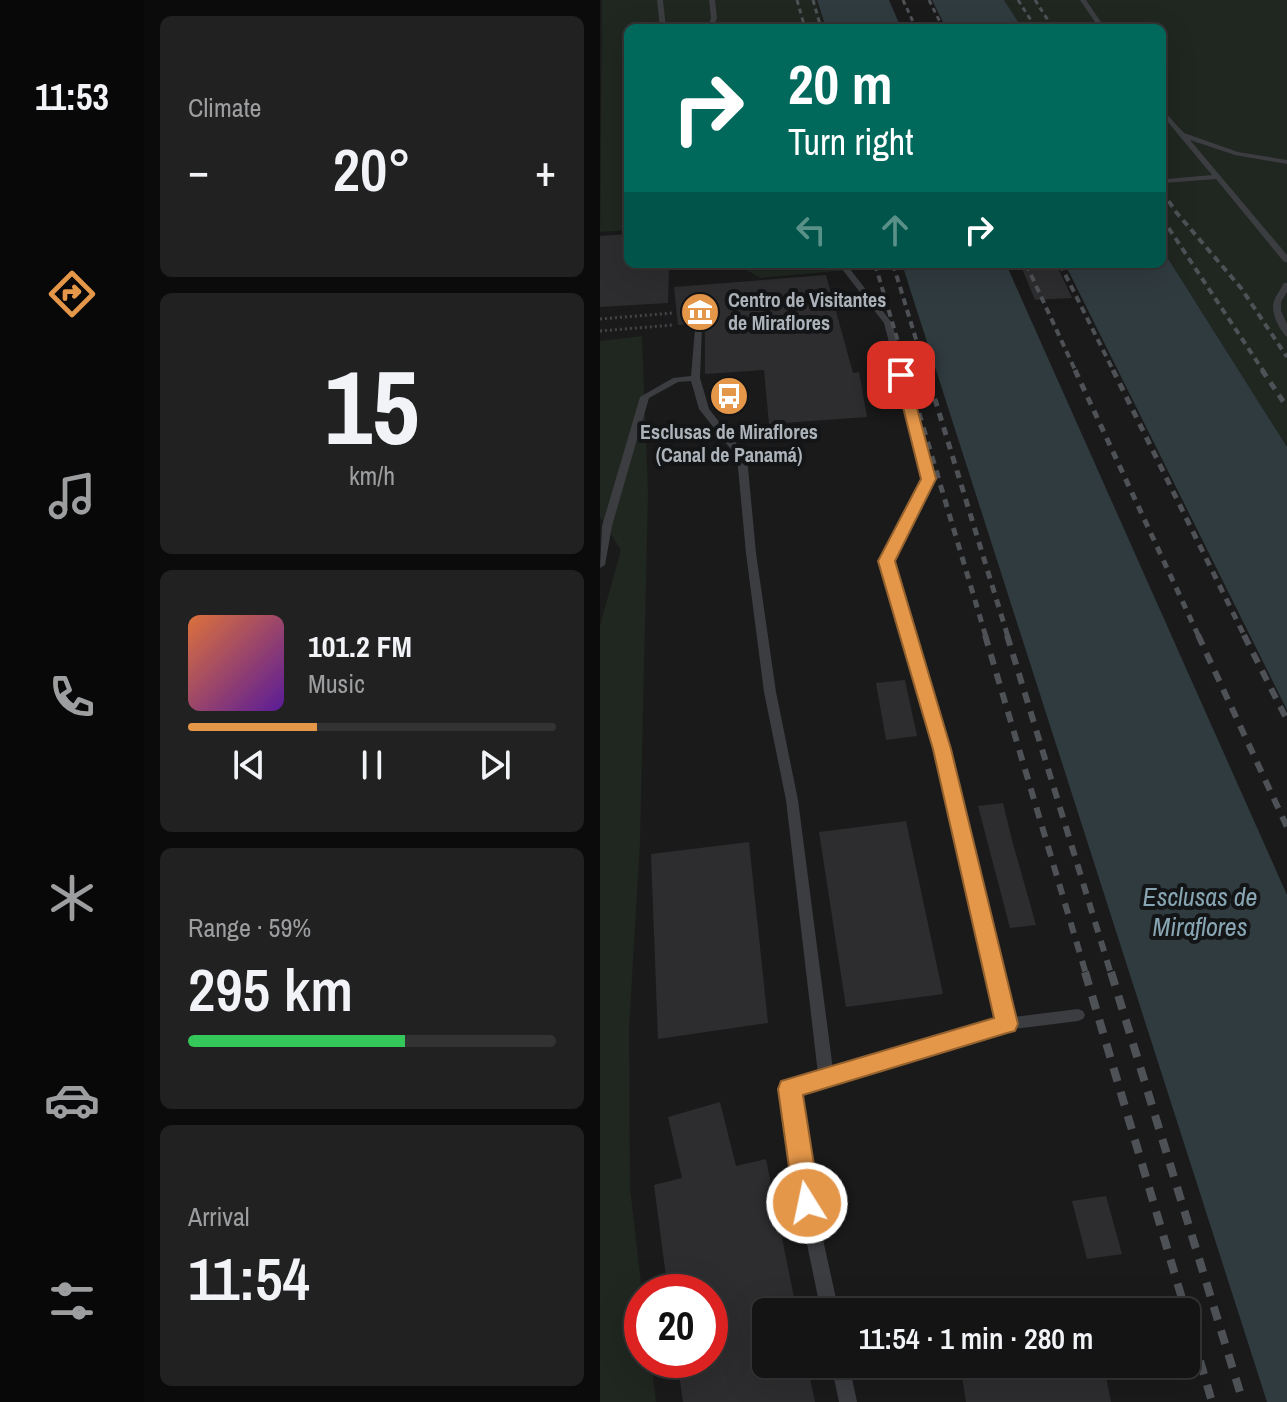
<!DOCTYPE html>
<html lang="en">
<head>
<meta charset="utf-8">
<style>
	:root { --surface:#141414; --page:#212122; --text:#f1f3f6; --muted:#9d9ea0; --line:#333334; --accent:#e49649 }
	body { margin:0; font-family:"Archivo Narrow",sans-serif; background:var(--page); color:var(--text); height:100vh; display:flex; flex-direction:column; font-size:30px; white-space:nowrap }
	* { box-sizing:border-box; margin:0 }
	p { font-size:26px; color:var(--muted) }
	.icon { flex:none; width:44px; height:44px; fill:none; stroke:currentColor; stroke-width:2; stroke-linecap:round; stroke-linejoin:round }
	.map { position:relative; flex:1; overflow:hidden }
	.sheet { display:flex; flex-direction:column; gap:16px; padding:16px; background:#0b0b0b; width:456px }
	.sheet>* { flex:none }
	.top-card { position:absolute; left:24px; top:24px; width:542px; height:244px; border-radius:12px; box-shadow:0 8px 32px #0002,0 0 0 2px var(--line); background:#00695c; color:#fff; overflow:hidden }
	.speed { position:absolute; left:24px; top:1274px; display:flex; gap:16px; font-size:40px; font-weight:700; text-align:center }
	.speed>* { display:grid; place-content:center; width:104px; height:104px; border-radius:50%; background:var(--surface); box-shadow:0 8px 32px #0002,0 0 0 2px var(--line); line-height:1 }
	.speed .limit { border:12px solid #d22; background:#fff; color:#111 }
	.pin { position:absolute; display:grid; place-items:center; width:68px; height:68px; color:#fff; margin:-34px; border-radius:16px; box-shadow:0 4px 12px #0006 }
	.me { position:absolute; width:88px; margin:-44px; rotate:350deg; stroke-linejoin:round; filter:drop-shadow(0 0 6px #0008) }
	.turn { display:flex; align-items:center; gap:28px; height:168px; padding:0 32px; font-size:36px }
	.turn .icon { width:104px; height:104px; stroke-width:2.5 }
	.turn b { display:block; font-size:56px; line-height:68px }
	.lanes { display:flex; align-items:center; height:76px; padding:0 32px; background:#0003; justify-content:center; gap:40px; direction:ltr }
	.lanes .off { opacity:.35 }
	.big { font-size:60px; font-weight:600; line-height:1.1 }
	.sheet .card { flex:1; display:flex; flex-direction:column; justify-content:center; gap:12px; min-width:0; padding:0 28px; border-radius:12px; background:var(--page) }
	.sheet .dial { align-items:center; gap:0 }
	.dial b { font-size:104px; line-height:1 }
	.song { display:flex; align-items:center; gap:24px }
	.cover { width:96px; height:96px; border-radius:12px; background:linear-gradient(135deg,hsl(20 70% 55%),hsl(270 70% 35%)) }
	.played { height:8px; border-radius:4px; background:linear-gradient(90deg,var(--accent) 35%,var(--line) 35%) }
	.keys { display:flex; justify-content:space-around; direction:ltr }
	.heat { display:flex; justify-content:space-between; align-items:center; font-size:44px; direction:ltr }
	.charge { height:12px; border-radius:6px; background:linear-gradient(90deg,#34c759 59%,var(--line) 0) }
	.trip { position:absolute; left:152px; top:1298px; width:448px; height:80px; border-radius:12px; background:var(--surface); box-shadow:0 8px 32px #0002,0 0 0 2px var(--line); font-weight:600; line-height:80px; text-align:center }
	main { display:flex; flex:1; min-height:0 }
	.tab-bar { display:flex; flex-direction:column; width:144px; justify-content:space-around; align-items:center; background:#080808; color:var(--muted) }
	.tab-bar .icon { width:56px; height:56px }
	.tab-bar .on { color:var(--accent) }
	.tab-bar b { font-size:36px; color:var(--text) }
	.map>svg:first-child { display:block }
</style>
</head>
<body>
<main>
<nav class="tab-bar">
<b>11:53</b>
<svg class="icon on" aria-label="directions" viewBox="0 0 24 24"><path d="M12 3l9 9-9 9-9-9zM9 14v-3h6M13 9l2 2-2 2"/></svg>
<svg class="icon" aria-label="music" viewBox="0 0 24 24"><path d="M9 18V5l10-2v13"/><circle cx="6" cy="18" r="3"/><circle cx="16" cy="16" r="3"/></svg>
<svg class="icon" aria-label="phone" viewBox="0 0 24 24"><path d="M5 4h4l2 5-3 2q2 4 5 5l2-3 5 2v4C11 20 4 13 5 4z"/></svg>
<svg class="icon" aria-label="climate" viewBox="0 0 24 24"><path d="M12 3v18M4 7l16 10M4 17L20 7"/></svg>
<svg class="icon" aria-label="car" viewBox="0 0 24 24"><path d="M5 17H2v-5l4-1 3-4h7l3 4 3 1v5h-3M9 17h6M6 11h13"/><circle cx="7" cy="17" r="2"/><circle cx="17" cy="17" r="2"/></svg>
<svg class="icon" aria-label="filters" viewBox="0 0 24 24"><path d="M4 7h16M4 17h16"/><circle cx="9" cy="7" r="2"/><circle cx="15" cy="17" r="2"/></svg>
</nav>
<section class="sheet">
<div class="card"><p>Climate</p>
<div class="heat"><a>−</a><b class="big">20°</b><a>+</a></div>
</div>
<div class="card dial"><b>15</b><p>km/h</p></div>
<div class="card">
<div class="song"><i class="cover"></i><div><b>101.2 FM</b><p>Music</p></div></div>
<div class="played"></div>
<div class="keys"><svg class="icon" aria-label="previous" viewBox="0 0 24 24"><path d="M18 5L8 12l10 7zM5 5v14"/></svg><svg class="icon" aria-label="pause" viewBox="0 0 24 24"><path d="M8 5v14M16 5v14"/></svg><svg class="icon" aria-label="next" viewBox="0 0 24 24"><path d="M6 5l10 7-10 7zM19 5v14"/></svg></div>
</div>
<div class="card"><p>Range · 59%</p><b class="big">295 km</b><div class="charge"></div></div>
<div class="card"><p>Arrival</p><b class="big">11:54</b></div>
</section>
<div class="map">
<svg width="687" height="1402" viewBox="0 0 687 1402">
	<rect width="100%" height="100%" fill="#1a1a1b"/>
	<!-- green -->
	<path fill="#202620" d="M2,0H216L224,28H28V230L0,232Z
		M404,0H687V447L562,249V28H422Z
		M136,264H292L293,266L160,278Z
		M42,336L48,493L40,843L29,1029L30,1187L42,1292V1360H51L56,1402H0V625L21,550L0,517V341Z"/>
	<!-- water -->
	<path fill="#303b3f" d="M217,0H289L301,28H226Z
		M332,0H404L422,28H346Z
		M562,249L687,447V710L465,264H562Z
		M302,264H406L687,895V1402H667Z"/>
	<!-- building -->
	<path fill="#2d2d2f" d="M28,234V264H69L68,303L0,307V236Z
		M420,264H456L472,298L435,300Z
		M226,275L253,373L259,372L267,417L169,424L164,370L105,374V327L99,323L78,325L74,287Z
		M305,680L317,736L286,740L276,683Z
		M403,803L412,840L436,925L410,928L378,806Z
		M306,821L343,994L246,1007L219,832Z
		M149,842L168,1023L58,1039L51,854Z
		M120,1102L136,1166L166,1159L197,1312H166V1364H207L215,1402H83L77,1360H110V1292H68L54,1185L82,1178L68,1117Z
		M506,1196L522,1254L487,1259L472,1201Z
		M360,1364H419L422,1376L504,1366L511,1402H366Z"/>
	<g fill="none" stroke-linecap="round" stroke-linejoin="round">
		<!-- path -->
		<path stroke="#414447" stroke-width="3" stroke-dasharray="2 3" stroke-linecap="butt" d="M0,319L73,313
			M0,331L73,325"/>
		<!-- lane -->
		<path fill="#3b3d40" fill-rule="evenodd" d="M57,0H63L66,28H60Z
			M109,0H115L117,18L113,28H107L111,18Z
			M480,0H486L505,28H499Z
			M562,109L584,133L638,152L687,160V164L635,155L590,140L687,255V262H684L616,179L564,183L563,181L567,179L612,175L562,115Z
			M238,264H246L292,323L334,479L291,561L348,749L413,1017L478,1009L483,1011L485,1015L483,1019L478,1021L407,1030L198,1093L209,1176L239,1312H221L193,1176L182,1089L184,1084L218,1074L186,800L164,692L146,553L137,457L99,409L91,381L78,382L49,398L12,526L5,565L0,568L2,526L40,397L73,378L91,376L95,329L102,327L100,378L109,409L147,457L156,553L176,692L198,800L233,1070L399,1020L336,749L281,561L324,479L284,323Z
			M684,283H687V292L681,302V311L687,324V337C679,330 670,312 674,301C676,295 681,289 684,283Z
			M231,1364H249L257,1402H239Z"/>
		<!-- rail-far4 -->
		<path stroke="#4e5155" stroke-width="3" stroke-dasharray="5 4" stroke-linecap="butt" d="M197,0L205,28
			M213,0L221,28
			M303,0L316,28
			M329,0L343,28
			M418,0L436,28
			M435,0L453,28"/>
		<!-- rail-far3 -->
		<path stroke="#4e5155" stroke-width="4" stroke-dasharray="7 5" stroke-linecap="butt" d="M562,191L576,212L641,288L687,357
			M562,218L664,372
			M275,264L307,372
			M293,264L326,372
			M426,264L476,372
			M460,264L514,372"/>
		<!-- rail-far2 -->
		<path stroke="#4e5155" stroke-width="5" stroke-dasharray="8 7" stroke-linecap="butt" d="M306,370L386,637
			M326,370L408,637
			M475,370L599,637
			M513,370L645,637
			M662,370L687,407"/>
		<!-- rail-far1 -->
		<path stroke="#4e5155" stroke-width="6" stroke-dasharray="11 9" stroke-linecap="butt" d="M385,635L486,974
			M407,635L511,974
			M598,635L687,827
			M644,635L687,720"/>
		<!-- rail -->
		<path stroke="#4e5155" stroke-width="8" stroke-dasharray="14 11" stroke-linecap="butt" d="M485,972L586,1312
			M511,972L643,1402
			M586,1313L612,1402"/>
	</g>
	<!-- route -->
	<path fill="#e49649" stroke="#94622f" stroke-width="2" d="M301,371L308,375L336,479L295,561L351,749L418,1024L415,1031L407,1033L203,1095L220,1203L216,1211L207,1215L198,1211L194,1203L178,1089L181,1081L394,1018L333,749L278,561L321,479L295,375Z"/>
	<!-- icons -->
	<defs>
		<symbol id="museum-disc" viewBox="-11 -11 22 22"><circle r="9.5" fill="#e49649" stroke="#141516"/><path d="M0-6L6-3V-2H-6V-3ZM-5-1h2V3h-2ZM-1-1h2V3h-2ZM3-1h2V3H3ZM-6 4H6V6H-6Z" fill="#fff"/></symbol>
		<symbol id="bus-disc" viewBox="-11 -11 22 22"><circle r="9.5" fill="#e49649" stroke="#141516"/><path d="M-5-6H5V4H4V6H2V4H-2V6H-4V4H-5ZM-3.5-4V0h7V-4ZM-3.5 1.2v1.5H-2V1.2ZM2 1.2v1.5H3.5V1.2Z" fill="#fff"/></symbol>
	</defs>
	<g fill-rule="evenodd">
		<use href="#museum-disc" x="78" y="290" width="44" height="44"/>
		<use href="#bus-disc" x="107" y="374" width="44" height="44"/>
	</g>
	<g text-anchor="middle" stroke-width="8" stroke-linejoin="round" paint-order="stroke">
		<!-- far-poi labels -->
		<g font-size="20" font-weight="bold" fill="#adb3ba" stroke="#141516" text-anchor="start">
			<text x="128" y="307">Centro de Visitantes<tspan x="128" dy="23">de Miraflores</tspan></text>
			<text x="129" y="439" text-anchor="middle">Esclusas de Miraflores<tspan x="129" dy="23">(Canal de Panamá)</tspan></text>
		</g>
		<!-- water labels -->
		<g font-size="26" font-style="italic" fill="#87a5b2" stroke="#141516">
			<text x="600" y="906">Esclusas de<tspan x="600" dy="30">Miraflores</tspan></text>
		</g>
	</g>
</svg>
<div class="speed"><div class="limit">20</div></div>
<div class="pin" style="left:301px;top:375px;background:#d93025"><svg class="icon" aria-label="arrive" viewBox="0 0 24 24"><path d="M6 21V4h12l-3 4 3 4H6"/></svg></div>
<svg class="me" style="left:207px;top:1203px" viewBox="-20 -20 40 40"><circle r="17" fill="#e49649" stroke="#fff" stroke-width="3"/><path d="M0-11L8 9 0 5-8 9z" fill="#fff"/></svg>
<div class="trip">11:54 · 1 min · 280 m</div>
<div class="top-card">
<div class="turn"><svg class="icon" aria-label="right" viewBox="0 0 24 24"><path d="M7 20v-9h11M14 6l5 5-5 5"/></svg><div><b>20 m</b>Turn right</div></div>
<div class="lanes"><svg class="icon off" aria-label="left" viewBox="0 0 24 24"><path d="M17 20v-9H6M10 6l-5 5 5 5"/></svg><svg class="icon off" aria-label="ahead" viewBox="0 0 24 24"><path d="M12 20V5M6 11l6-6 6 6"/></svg><svg class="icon" aria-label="right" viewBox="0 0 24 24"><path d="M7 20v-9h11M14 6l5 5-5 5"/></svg></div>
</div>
</div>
</main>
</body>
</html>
